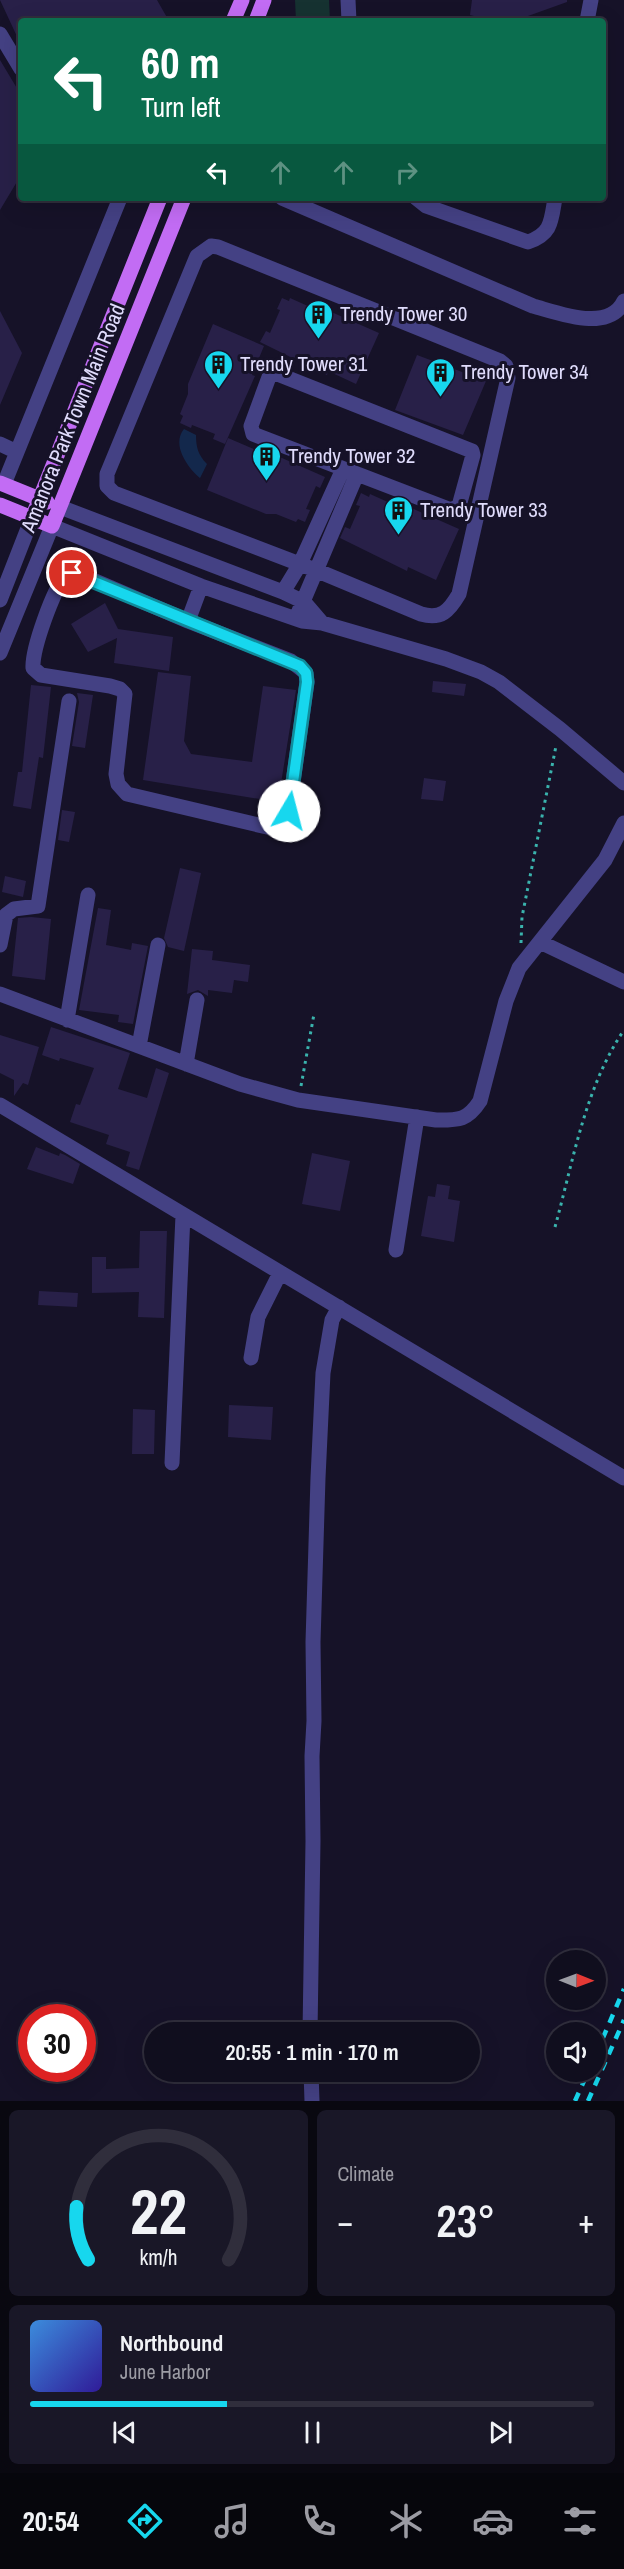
<!DOCTYPE html>
<html lang="en">
<head>
<meta charset="utf-8">
<style>
	:root { --surface:#100e1e; --page:#191727; --text:#f1f3f6; --muted:#9c9ca4; --line:#302e3c; --accent:#17d7ee }
	body { margin:0; font-family:"Archivo Narrow",sans-serif; background:var(--page); color:var(--text); height:100vh; display:flex; flex-direction:column; font-size:22px; white-space:nowrap }
	* { box-sizing:border-box; margin:0 }
	p { font-size:20px; color:var(--muted) }
	.icon { flex:none; width:33px; height:33px; fill:none; stroke:currentColor; stroke-width:2; stroke-linecap:round; stroke-linejoin:round }
	.map { position:relative; height:2101px; overflow:hidden }
	.details { display:flex; flex-direction:column; gap:9px; padding:9px; background:#090810; flex:1 }
	.details>* { flex:none }
	.guide { position:absolute; left:18px; top:18px; width:588px; height:183px; border-radius:6px; box-shadow:0 6px 24px #0002,0 0 0 2px var(--line); background:#0b6e4f; color:#fff; overflow:hidden }
	.needle { width:39px; rotate:91deg }
	.tools { position:absolute; left:546px; top:1950px; display:grid; gap:12px }
	.tools a { display:grid; place-items:center; width:60px; height:60px; border-radius:50%; background:var(--surface); box-shadow:0 6px 24px #0002,0 0 0 2px var(--line); font-size:30px }
	.speed { position:absolute; left:18px; top:2004px; display:flex; gap:12px; font-size:30px; font-weight:700; text-align:center }
	.speed>* { display:grid; place-content:center; width:78px; height:78px; border-radius:50%; background:var(--surface); box-shadow:0 6px 24px #0002,0 0 0 2px var(--line); line-height:1 }
	.speed .limit { border:9px solid #d22; background:#fff; color:#111 }
	.pin { position:absolute; display:grid; place-items:center; width:51px; height:51px; color:#fff; margin:-26px; border:3px solid #fff; border-radius:50%; box-shadow:0 2px 6px #0007 }
	.me { position:absolute; width:66px; margin:-33px; rotate:8deg; stroke-linejoin:round; filter:drop-shadow(0 0 4px #0008) }
	.turn { display:flex; align-items:center; gap:21px; height:126px; padding:0 24px; font-size:27px }
	.turn .icon { width:78px; height:78px; stroke-width:2.5 }
	.turn b { display:block; font-size:42px; line-height:51px }
	.lanes { display:flex; align-items:center; height:57px; padding:0 24px; background:#0003; justify-content:center; gap:30px; direction:ltr }
	.lanes .off { opacity:.35 }
	.big { font-size:45px; font-weight:600; line-height:1.1 }
	.details .widget { flex:1; display:flex; flex-direction:column; justify-content:center; gap:9px; min-width:0; padding:0 21px; border-radius:9px; background:var(--page) }
	.details .dial { align-items:center; gap:0 }
	.dial svg { height:156px; overflow:visible; fill:none; stroke:var(--line); stroke-width:7; stroke-linecap:round; text-anchor:middle }
	.dial text { fill:var(--text); stroke:none }
	.song { display:flex; align-items:center; gap:18px }
	.cover { width:72px; height:72px; border-radius:9px; background:linear-gradient(135deg,hsl(210 70% 55%),hsl(250 70% 35%)) }
	.played { height:6px; border-radius:3px; background:linear-gradient(90deg,var(--accent) 35%,var(--line) 35%) }
	.keys { display:flex; justify-content:space-around; direction:ltr }
	.heat { display:flex; justify-content:space-between; align-items:center; font-size:33px; direction:ltr }
	.details .tiles { flex:1; display:grid; gap:9px; grid-template-columns:1fr 1fr }
	.widget:last-child { grid-column:span 2 }
	.trip { position:absolute; left:144px; top:2022px; width:336px; height:60px; border-radius:30px; background:var(--surface); box-shadow:0 6px 24px #0002,0 0 0 2px var(--line); font-weight:600; line-height:60px; text-align:center }
	.tabs { display:flex; height:96px; justify-content:space-around; align-items:center; background:#06060c; color:var(--muted) }
	.tabs .icon { width:42px; height:42px }
	.tabs .on { color:var(--accent) }
	.tabs b { font-size:27px; color:var(--text) }
	.map>svg:first-child { display:block }
</style>
</head>
<body>
<div class="map">
<svg width="624" height="2101" viewBox="0 0 624 2101">
	<rect width="100%" height="100%" fill="#161228"/>
	<!-- green -->
	<path fill="#163231" d="M295,0H329L330,21H296Z"/>
	<!-- water -->
	<path fill="#13284c" d="M184,429L196,435C196,447 198,455 207,464L200,478C188,468 171,445 184,429Z"/>
	<!-- building -->
	<path fill="#282048" d="M0,0H157L169,21H21V45Z
		M472,0H567V2L528,16L529,21H485L486,19L470,15Z
		M0,60L21,95V175L0,210Z
		M282,298L289,301L290,298L310,307H320L379,333L356,384L328,371L327,375L260,342L266,331L270,333L280,310L277,309Z
		M0,311L22,353L0,405Z
		M213,324L264,346L252,375L255,376L225,444L213,439L215,434L192,425L191,428L180,423L183,416L180,414L188,394V384Z
		M417,355L486,381L463,435L395,410Z
		M228,438L256,450L257,447L325,477L320,488L316,486L306,509L310,510L305,522L298,519L296,522L276,514H266L207,490Z
		M361,493L369,497L370,494L390,503H400L459,529L436,580L408,567L407,571L340,538L345,527L350,529L360,506L356,505Z
		M105,603L118,629L173,637L169,671L114,663L117,638L88,652L71,624Z
		M158,672L191,676L184,741L191,754L252,762L263,686L296,690L278,802L143,780Z
		M433,681L466,684L464,696L432,692Z
		M31,685L51,687L43,758L39,757L31,809L13,806L18,772H22Z
		M77,693L93,695L85,748L72,746L79,702Z
		M424,778L446,781L443,801L421,799Z
		M62,810L75,812L69,842L58,840Z
		M180,868L201,873L184,951L168,947L164,938Z
		M5,876L26,881L23,897L2,892Z
		M98,908L111,910L106,945L131,950L132,943L148,946L133,1024L118,1022L119,1015L79,1010Z
		M31,917L51,919L45,980L12,976L18,918Z
		M192,949L213,951L212,960L250,965L248,982L234,980L232,993L208,990V996L198,990L187,994Z
		M51,1027L130,1053L118,1089L147,1098L156,1068L169,1073L139,1170L126,1166L130,1152L106,1144L109,1135L70,1122L76,1104L80,1105L94,1068L60,1058L59,1061L42,1055Z
		M0,1035L39,1047L28,1085L23,1083L14,1096V1080L0,1073Z
		M36,1147L59,1156L60,1153L65,1155L80,1164L73,1184L27,1169Z
		M312,1153L350,1161L340,1211L302,1204Z
		M437,1184L450,1186L448,1199L460,1201L454,1242L421,1236L428,1196L435,1197Z
		M140,1231H167L164,1318L138,1317L139,1292L92,1293V1257H106V1269L139,1268Z
		M39,1291L78,1293L77,1307L38,1305Z
		M229,1405L273,1407L271,1440L228,1437Z
		M133,1409L155,1410L154,1454H132Z"/>
	<g fill="none" stroke-linecap="round" stroke-linejoin="round">
		<!-- path -->
		<path stroke="#3ab3ad" stroke-width="3" stroke-dasharray="3 4.5" stroke-linecap="butt" d="M521,943L522,917L556,746
			M301,1086L314,1014
			M555,1227C573,1162 585,1087 624,1030"/>
		<!-- minor -->
		<path stroke="#444184" stroke-width="15" d="M348,0L349,21
			M587,21L591,0
			M0,34L21,69
			M282,198L533,306C559,313 609,333 624,301
			M416,198L426,206L528,242C552,234 551,221 555,198
			M211,246L218,247L500,361L506,366L508,378L459,594C449,611 441,620 421,614L318,571L114,493L107,486V474L197,256Z
			M275,373L472,451L473,455L459,506L451,510L253,434L251,426L269,377Z
			M0,444L17,452
			M4,484L120,198
			M60,507L283,592L304,602L322,623
			M283,592L300,564L343,469
			M0,600L32,518
			M299,611L357,474
			M188,621L291,661L306,673L307,682L289,811C284,822 279,824 267,827L127,794L118,784L116,774L125,694L120,689L110,686L41,675L33,668C32,649 53,590 66,575L72,573L81,575L188,621L201,586
			M0,653L52,526L201,586L302,621L322,623L446,659L481,672L499,682L560,729L624,783
			M540,942L624,982
			M0,945L6,915L14,909L38,906L69,701
			M0,994L240,1084L298,1100L436,1120C458,1120 467,1121 480,1101L506,1001L519,968L605,860L624,823
			M67,1020L88,895
			M139,1046L158,945
			M186,1064L197,1000
			M0,1105L624,1478
			M396,1250L417,1117
			M251,1358L258,1317L280,1273
			M172,1463L183,1215
			M310,2032L313,1841L312,1756L314,1721L313,1642L318,1478L323,1373L332,1320L339,1307
			M311,2072L312,2101"/>
		<!-- major -->
		<path stroke="#c26cf4" stroke-width="15" d="M233,21L242,0
			M256,21L264,0
			M0,483L47,502
			M0,505L52,526L184,198
			M32,518L160,198"/>
		<!-- rail -->
		<path stroke="#17d7ee" stroke-width="4.5" stroke-dasharray="9 8" stroke-linecap="butt" d="M596,2054L624,1989
			M575,2101L588,2072
			M588,2101L624,2020"/>
	</g>
	<g fill="none" stroke-linecap="round" stroke-linejoin="round">
		<defs>
			<path id="route" d="M72,573L300,666L306,673L307,682L289,811"/>
		</defs>
		<!-- route casing -->
		<use href="#route" stroke="#0f8c9b" stroke-width="15"/>
		<!-- route -->
		<use href="#route" stroke="#17d7ee" stroke-width="10"/>
	</g>
	<!-- icons -->
	<defs>
		<symbol id="building-pin" viewBox="-11 -11 22 30"><path d="M0 17L-7.5 6A9.5 9.5 0 1 1 7.5 6Z" fill="#17d7ee" stroke="#161228"/><path d="M-4-6H4V6H1V3H-1V6H-4ZM-2.5-4.3h1.7v1.8h-1.7ZM.8-4.3h1.7v1.8H.8ZM-2.5-1h1.7V.8h-1.7ZM.8-1h1.7V.8H.8Z" fill="#111"/></symbol>
	</defs>
	<g fill-rule="evenodd">
		<use href="#building-pin" x="302" y="298" width="33" height="45"/>
		<use href="#building-pin" x="202" y="348" width="33" height="45"/>
		<use href="#building-pin" x="424" y="356" width="33" height="45"/>
		<use href="#building-pin" x="250" y="440" width="33" height="45"/>
		<use href="#building-pin" x="382" y="494" width="33" height="45"/>
	</g>
	<g text-anchor="middle" stroke-width="6" stroke-linejoin="round" paint-order="stroke">
		<!-- poi labels -->
		<g font-size="21" fill="#e0dcfc" stroke="#161228" text-anchor="start">
			<text x="340" y="321">Trendy Tower 30</text>
			<text x="240" y="371">Trendy Tower 31</text>
			<text x="461" y="379">Trendy Tower 34</text>
			<text x="288" y="463">Trendy Tower 32</text>
			<text x="420" y="517">Trendy Tower 33</text>
		</g>
		<!-- street labels -->
		<g font-size="21" fill="#e0dcfc" stroke="#161228">
			<text transform="translate(73 418) rotate(-68)" y="7">Amanora Park Town Main Road</text>
		</g>
	</g>
</svg>
<div class="tools">
<a><svg class="needle" viewBox="-14 -14 28 28"><path d="M0-13l5 13h-10z" fill="#e53935"/><path d="M0 13l5-13h-10z" fill="#9c9ca4"/></svg></a>
<a><svg class="icon" aria-label="sound" viewBox="0 0 24 24"><path d="M4 9h4l5-4v14l-5-4H4zM17 9q2 3 0 6"/></svg></a>
</div>
<div class="speed"><div class="limit">30</div></div>
<div class="pin" style="left:72px;top:573px;background:#d93025"><svg class="icon" aria-label="arrive" viewBox="0 0 24 24"><path d="M6 21V4h12l-3 4 3 4H6"/></svg></div>
<svg class="me" style="left:289px;top:811px" viewBox="-20 -20 40 40"><circle r="19" fill="#fff"/><path d="M0-13L10 11 0 6-10 11z" fill="#17d7ee"/></svg>
<div class="trip">20:55 · 1 min · 170 m</div>
<div class="guide">
<div class="turn"><svg class="icon" aria-label="left" viewBox="0 0 24 24"><path d="M17 20v-9H6M10 6l-5 5 5 5"/></svg><div><b>60 m</b>Turn left</div></div>
<div class="lanes"><svg class="icon" aria-label="left" viewBox="0 0 24 24"><path d="M17 20v-9H6M10 6l-5 5 5 5"/></svg><svg class="icon off" aria-label="ahead" viewBox="0 0 24 24"><path d="M12 20V5M6 11l6-6 6 6"/></svg><svg class="icon off" aria-label="ahead" viewBox="0 0 24 24"><path d="M12 20V5M6 11l6-6 6 6"/></svg><svg class="icon off" aria-label="right" viewBox="0 0 24 24"><path d="M7 20v-9h11M14 6l5 5-5 5"/></svg></div>
</div>
</div>
<section class="details">
<div class="tiles">
<div class="widget dial"><svg viewBox="0 0 100 80">
<path d="M14 69A42 42 0 1 1 86 69"/>
<path d="M14 69A42 42 0 0 1 8 42" stroke="#17d7ee"/>
<text x="50" y="56" font-size="32" font-weight="700">22</text>
<text x="50" y="72" font-size="11">km/h</text>
</svg></div>
<div class="widget"><p>Climate</p>
<div class="heat"><a>−</a><b class="big">23°</b><a>+</a></div>
</div>
<div class="widget">
<div class="song"><i class="cover"></i><div><b>Northbound</b><p>June Harbor</p></div></div>
<div class="played"></div>
<div class="keys"><svg class="icon" aria-label="previous" viewBox="0 0 24 24"><path d="M18 5L8 12l10 7zM5 5v14"/></svg><svg class="icon" aria-label="pause" viewBox="0 0 24 24"><path d="M8 5v14M16 5v14"/></svg><svg class="icon" aria-label="next" viewBox="0 0 24 24"><path d="M6 5l10 7-10 7zM19 5v14"/></svg></div>
</div>
</div>
</section>
<nav class="tabs">
<b>20:54</b>
<svg class="icon on" aria-label="directions" viewBox="0 0 24 24"><path d="M12 3l9 9-9 9-9-9zM9 14v-3h6M13 9l2 2-2 2"/></svg>
<svg class="icon" aria-label="music" viewBox="0 0 24 24"><path d="M9 18V5l10-2v13"/><circle cx="6" cy="18" r="3"/><circle cx="16" cy="16" r="3"/></svg>
<svg class="icon" aria-label="phone" viewBox="0 0 24 24"><path d="M5 4h4l2 5-3 2q2 4 5 5l2-3 5 2v4C11 20 4 13 5 4z"/></svg>
<svg class="icon" aria-label="climate" viewBox="0 0 24 24"><path d="M12 3v18M4 7l16 10M4 17L20 7"/></svg>
<svg class="icon" aria-label="car" viewBox="0 0 24 24"><path d="M5 17H2v-5l4-1 3-4h7l3 4 3 1v5h-3M9 17h6M6 11h13"/><circle cx="7" cy="17" r="2"/><circle cx="17" cy="17" r="2"/></svg>
<svg class="icon" aria-label="filters" viewBox="0 0 24 24"><path d="M4 7h16M4 17h16"/><circle cx="9" cy="7" r="2"/><circle cx="15" cy="17" r="2"/></svg>
</nav>
</body>
</html>
